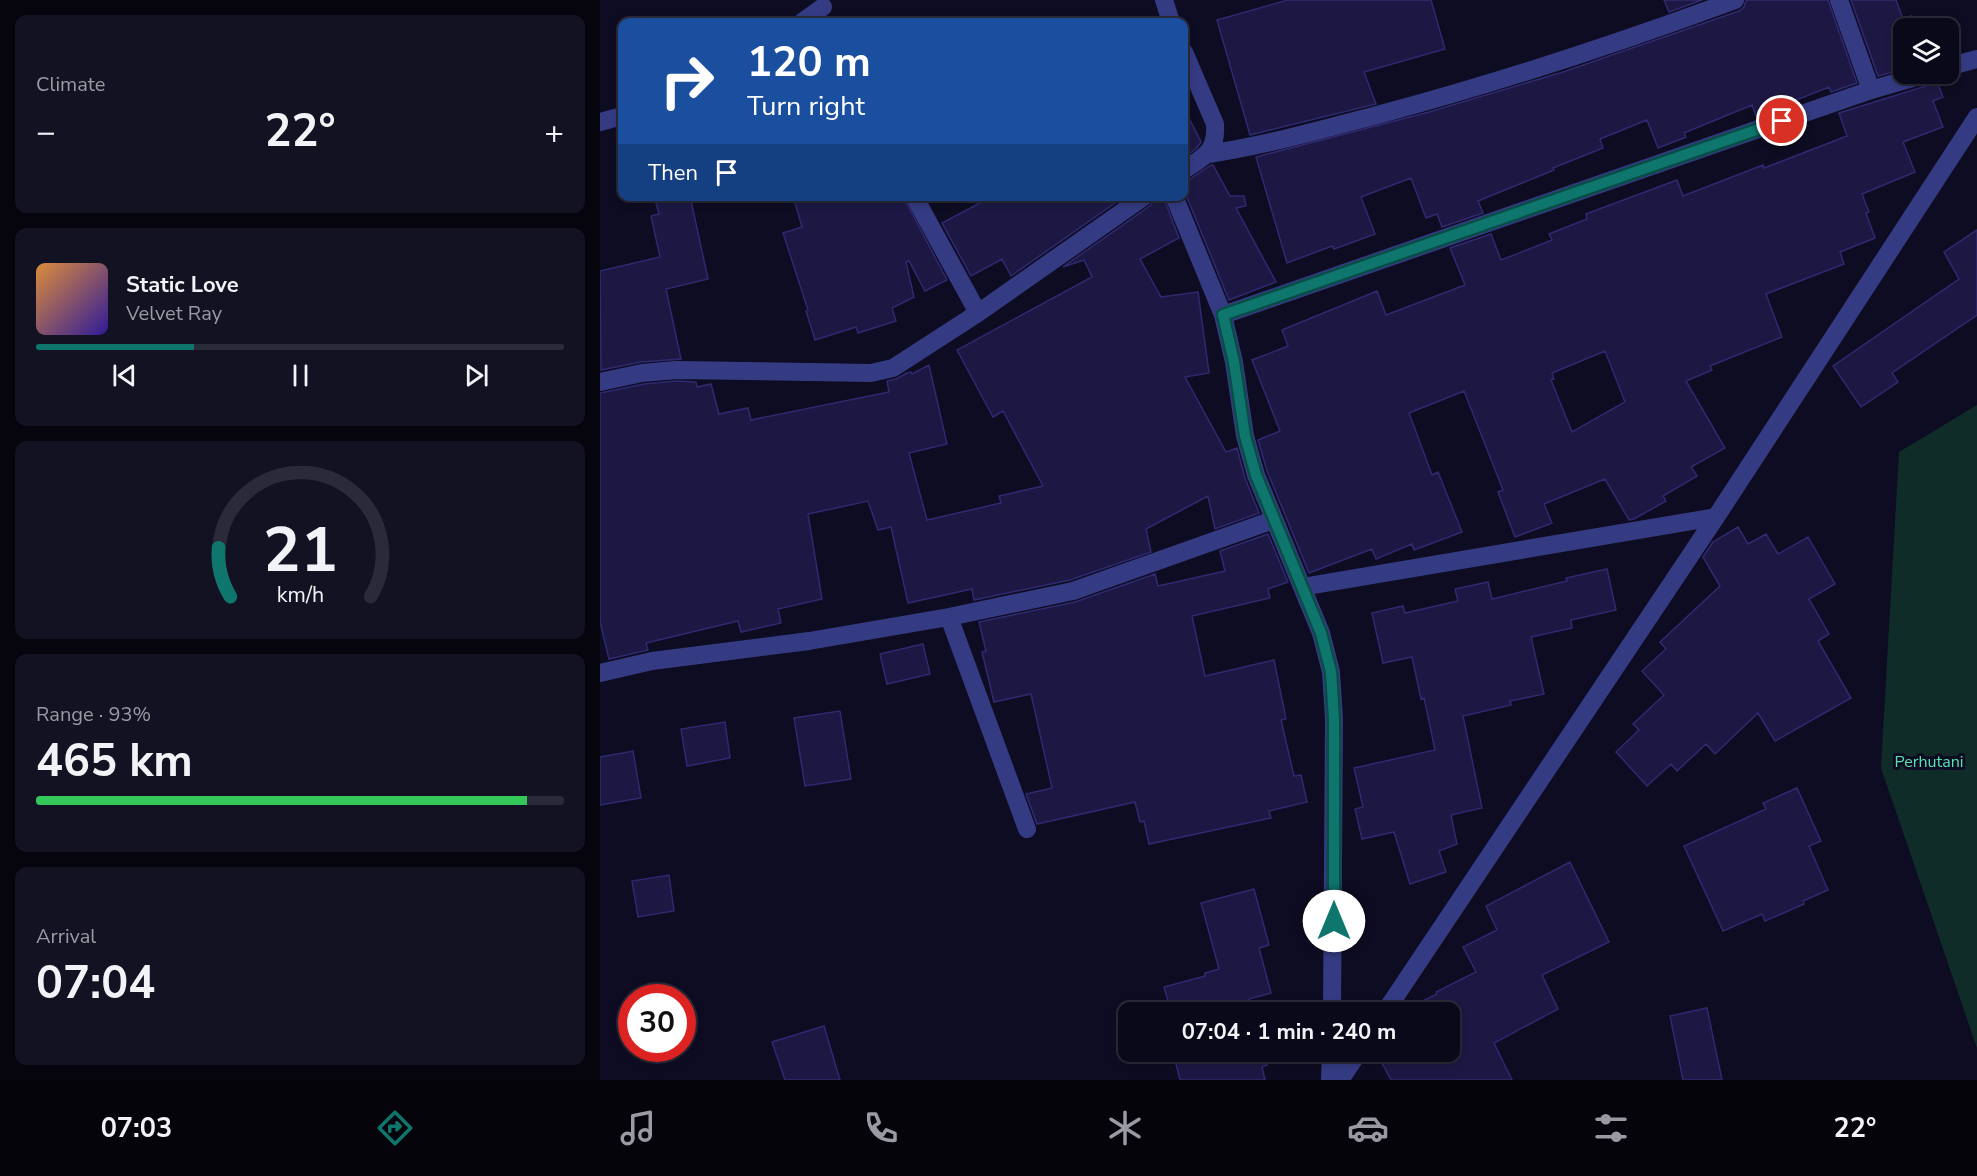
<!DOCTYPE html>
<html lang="en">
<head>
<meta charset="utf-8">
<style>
	:root { --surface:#0a091a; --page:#131223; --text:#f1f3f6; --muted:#999aa2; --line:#2a2a39; --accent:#0f766e }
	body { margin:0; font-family:"Nunito Sans",sans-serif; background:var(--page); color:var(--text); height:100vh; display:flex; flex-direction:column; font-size:22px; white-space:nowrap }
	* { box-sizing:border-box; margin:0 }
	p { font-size:20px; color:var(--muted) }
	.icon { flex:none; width:33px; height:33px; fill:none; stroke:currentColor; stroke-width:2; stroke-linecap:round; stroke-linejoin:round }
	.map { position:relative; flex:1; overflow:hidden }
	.drawer { display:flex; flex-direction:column; gap:15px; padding:15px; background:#06050e; width:600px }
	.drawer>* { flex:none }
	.hud { position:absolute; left:18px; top:18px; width:570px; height:183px; border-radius:12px; box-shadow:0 3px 9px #0003,0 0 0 2px var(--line); background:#1a4fa0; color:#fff; overflow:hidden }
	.tools { position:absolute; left:1293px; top:18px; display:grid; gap:12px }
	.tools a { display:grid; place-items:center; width:66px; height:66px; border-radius:12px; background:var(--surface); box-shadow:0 3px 9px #0003,0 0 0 2px var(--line); font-size:30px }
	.speed { position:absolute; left:18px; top:984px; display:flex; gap:12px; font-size:30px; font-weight:700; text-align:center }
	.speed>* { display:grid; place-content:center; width:78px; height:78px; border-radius:50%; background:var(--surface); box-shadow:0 3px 9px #0003,0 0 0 2px var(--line); line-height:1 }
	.speed .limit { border:9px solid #d22; background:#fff; color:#111 }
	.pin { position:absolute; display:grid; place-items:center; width:51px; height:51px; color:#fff; margin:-26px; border:3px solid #fff; border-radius:50%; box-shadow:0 2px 6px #0007 }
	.me { position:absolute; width:66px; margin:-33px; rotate:0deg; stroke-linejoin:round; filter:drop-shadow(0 0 4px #0008) }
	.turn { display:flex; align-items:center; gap:21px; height:126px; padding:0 30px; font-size:27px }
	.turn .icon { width:78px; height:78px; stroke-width:2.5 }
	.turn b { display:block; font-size:42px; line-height:51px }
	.then { display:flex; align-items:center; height:57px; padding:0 30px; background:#0003; gap:12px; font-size:22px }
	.big { font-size:45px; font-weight:700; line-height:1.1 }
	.drawer .tile { flex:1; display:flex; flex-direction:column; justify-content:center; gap:9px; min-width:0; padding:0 21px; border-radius:12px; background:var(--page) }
	.drawer .dial { align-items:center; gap:0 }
	.dial svg { height:156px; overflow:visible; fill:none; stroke:var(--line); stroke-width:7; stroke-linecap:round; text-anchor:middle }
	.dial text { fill:var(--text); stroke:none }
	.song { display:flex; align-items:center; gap:18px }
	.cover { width:72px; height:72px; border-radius:9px; background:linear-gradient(135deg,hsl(30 70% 55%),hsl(250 70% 35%)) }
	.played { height:6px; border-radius:3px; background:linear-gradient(90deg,var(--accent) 30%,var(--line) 30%) }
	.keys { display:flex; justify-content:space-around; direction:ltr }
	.heat { display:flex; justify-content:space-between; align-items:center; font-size:33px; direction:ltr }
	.charge { height:9px; border-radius:4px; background:linear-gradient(90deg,#34c759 93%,var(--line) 0) }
	.trip { position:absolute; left:518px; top:1002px; width:342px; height:60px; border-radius:12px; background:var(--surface); box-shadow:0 3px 9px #0003,0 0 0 2px var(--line); font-weight:700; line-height:60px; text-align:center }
	.tab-bar { display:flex; height:96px; justify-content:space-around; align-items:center; background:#04040a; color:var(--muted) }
	.tab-bar .icon { width:42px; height:42px }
	.tab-bar .active { color:var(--accent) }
	.tab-bar b { font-size:27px; color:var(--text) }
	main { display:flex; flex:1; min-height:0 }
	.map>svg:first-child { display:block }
</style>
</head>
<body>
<main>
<section class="drawer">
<div class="tile"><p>Climate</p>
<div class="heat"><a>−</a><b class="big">22°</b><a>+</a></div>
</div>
<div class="tile">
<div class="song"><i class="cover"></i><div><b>Static Love</b><p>Velvet Ray</p></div></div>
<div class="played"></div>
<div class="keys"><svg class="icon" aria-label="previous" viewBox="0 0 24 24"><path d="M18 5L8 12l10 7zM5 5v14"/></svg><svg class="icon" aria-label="pause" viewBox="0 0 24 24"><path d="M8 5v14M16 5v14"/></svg><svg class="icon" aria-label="next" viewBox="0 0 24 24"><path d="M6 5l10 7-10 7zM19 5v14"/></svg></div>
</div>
<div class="tile dial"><svg viewBox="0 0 100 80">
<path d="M14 69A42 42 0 1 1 86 69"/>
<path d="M14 69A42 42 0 0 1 8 44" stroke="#0f766e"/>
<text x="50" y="56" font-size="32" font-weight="700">21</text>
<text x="50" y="72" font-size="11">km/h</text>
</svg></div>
<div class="tile"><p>Range · 93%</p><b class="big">465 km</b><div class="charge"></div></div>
<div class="tile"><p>Arrival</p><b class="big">07:04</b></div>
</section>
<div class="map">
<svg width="1377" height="1080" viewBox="0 0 1377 1080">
	<rect width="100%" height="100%" fill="#0e0c22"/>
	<!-- green -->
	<path fill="#0f2c28" d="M1377,405V1048L1281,768L1299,452Z"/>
	<!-- building -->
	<path fill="#1c1843" stroke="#2f2970" stroke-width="1.5" fill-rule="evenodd" d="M688,0H831L845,49L764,72L776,104L650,135L617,20Z
		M1064,0H1102L1069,12Z
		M1146,0H1228L1257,83L1231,92L1229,87L1156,116L1152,105L1084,133L1086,137L1058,148L1047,120L1000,139L1003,148L953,168L954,170L878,201L883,213L842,227L837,214L826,218L811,178L761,197L775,234L734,249L732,246L687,263L656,157L829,112L963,72L1139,11L1144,7Z
		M1251,0H1296L1303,19L1311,16L1316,28H1304V69L1278,76Z
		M1336,79L1343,97L1333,101L1343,127L1303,142L1315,172L1262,194L1269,212L1266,213L1275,238L1240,252L1244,264L1166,294L1182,337L1110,366L1112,370L1086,381L1125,448L1091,467L1097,476L1063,496L1066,501L1034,519L1029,520L1005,479L944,504L952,523L915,537L898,492L903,490L864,391L809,413L832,475L838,472L862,532L814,550L812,544L776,559L772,549L709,573L667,471L658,440L680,431L652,360L688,346L682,330L777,291L786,315L865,285L850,248L891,234L901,260L952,240L949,234L987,219L986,214L1077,180L1083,196L1163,165L1164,168L1247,136L1239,113L1329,85ZM1005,351L1025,402L972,432L951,380L954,379L952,373Z
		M584,108L601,142L596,149L584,157Z
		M611,165H613L630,196H644L646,206L636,208L676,282L629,300L584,190V181L590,179Z
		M54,196H90L108,279L66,289L81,359L41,362L1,370L0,271L60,257L51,216L59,214Z
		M193,196H303L347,280L325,291L309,261L306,262L314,297L292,308L296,321L258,333L256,327L215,340L206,311L208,310L183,233L202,227Z
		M393,196H525L411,276L402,259L371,276L342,223Z
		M556,196H563L579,238L540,259L561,297L598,292L609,373L585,377L626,452L637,448L645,478L659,513L615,529L608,496L546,529L551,552L470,580L374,600L372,589L308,603L291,527L278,530L268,501L208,514L222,599L178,609L181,623L141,632L138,621L46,643L48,650L9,659L0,622V393L44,384L76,381L96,382L97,387L111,384L119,414L148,408L151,420L289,392L287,381L296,379L307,373L311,372L312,374L329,365L347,444L309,453L327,520L401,503L399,496L443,486L403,411L393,417L357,350L492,277L484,260L463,267L551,205Z
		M1377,230V315L1292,373L1298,382L1261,407L1233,366L1359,279L1344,252Z
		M1138,527L1148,544L1166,534L1178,554L1208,537L1235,584L1209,599L1229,634L1218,641L1251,698L1175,741L1158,713L1115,754L1106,744L1077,771L1071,764L1047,786L1016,752L1039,730L1033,724L1064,695L1042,671L1066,649L1060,642L1120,586L1103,557L1113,542Z
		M668,534L688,582L668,589L670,598L592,616L605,676L674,660L686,719L681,720L694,776L701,775L707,802L669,811L671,818L549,844L544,821L540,822L535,802L437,824L426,794L452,788L431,694L394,702L382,652L386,651L379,622L475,602L555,574L558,586L625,571L620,551Z
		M1007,569L1016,610L971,620L972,628L931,637L944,694L910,701L911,705L863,716L882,808L851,815L857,844L839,851L846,872L810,884L794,832L762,839L755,809L763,807L754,768L835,750L824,698L821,699L812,657L783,663L772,613L803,606L805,613L858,601L855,589L888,582L892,599L967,581L966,578Z
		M323,644L330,674L287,684L280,654Z
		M240,711L251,779L205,786L194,718Z
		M125,722L130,758L87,766L81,729Z
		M33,751L41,798L0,805V757Z
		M1197,788L1221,841L1209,846L1228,890L1203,901L1204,904L1165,921L1162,914L1123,931L1084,846L1166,809L1163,803Z
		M970,862L1009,942L942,975L958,1009L894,1043L912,1080H791L781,1061L800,1052H849V1012H800L837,994L836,992L876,972L863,947L897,930L886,906Z
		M69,875L74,911L38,917L32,881Z
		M654,889L669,945L659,948L671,993L649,999L652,1012H571L564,987L605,976V973L619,969L601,903Z
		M1107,1008L1122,1080H1083L1070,1016Z
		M224,1026L240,1080H185L172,1042Z
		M573,1052H663L667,1065L662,1067L665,1080H580Z"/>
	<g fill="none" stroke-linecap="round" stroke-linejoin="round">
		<!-- minor -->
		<path stroke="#353b83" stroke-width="18" d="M564,0L571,22
			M1239,0L1271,90
			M202,22L223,7
			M584,52L615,124C617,152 604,157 584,170
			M1348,67L1377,59
			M0,122L22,116
			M608,154C667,145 724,129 781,114C900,82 1019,43 1135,0
			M314,196L378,313
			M574,196L623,315L634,362L645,436L656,475L721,633L731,672L734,719L732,1012
			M623,315L1271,90L1326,74
			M0,382L42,373L76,370L271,373L293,368L378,313L545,196
			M702,587L1116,517
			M349,617L427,829
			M0,673L52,661L209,641L349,617L473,591L673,520
			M785,1012L1116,517L1377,117
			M730,1080L731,1052
			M740,1080L759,1052"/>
	</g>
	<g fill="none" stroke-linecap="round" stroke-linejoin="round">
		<defs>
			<path id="route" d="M734,921V719L731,672L721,633L656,475L645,436L634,362L623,315L1182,121"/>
		</defs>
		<!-- route casing -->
		<use href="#route" stroke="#0a4d48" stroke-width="15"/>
		<!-- route -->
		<use href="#route" stroke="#0f766e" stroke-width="10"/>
	</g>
	<g text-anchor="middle" stroke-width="6" stroke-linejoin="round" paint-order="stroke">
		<!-- park labels -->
		<g font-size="16" fill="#54e4b0" stroke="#0e0c22">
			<text x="1329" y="767">Perhutani</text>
		</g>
	</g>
</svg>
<div class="tools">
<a><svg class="icon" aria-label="layers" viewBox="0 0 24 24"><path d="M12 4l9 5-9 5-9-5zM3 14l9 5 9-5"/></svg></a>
</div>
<div class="speed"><div class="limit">30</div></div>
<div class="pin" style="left:1182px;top:121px;background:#d93025"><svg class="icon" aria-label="arrive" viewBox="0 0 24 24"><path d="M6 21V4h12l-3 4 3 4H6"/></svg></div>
<svg class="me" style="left:734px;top:921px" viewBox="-20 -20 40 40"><circle r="19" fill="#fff"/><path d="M0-13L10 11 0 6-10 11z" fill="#0f766e"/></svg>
<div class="trip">07:04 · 1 min · 240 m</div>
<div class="hud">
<div class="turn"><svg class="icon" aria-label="right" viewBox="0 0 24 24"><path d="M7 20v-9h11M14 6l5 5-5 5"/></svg><div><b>120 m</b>Turn right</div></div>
<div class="then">Then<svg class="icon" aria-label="arrive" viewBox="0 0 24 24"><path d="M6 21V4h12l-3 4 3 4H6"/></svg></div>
</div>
</div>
</main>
<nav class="tab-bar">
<b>07:03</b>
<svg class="icon active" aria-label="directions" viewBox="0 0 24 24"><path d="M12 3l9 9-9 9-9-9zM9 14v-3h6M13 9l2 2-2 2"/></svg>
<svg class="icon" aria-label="music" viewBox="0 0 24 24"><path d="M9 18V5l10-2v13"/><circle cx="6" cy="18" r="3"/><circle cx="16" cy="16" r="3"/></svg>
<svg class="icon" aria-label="phone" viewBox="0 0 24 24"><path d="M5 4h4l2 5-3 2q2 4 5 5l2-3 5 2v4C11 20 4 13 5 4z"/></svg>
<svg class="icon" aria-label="climate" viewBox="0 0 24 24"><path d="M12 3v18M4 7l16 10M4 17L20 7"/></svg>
<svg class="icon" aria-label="car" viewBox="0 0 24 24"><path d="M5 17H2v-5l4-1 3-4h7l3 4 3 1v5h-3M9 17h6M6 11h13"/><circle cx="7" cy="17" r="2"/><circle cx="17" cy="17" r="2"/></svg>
<svg class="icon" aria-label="filters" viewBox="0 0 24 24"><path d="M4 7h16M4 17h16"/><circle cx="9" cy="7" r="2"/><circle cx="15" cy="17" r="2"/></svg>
<b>22°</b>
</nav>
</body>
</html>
